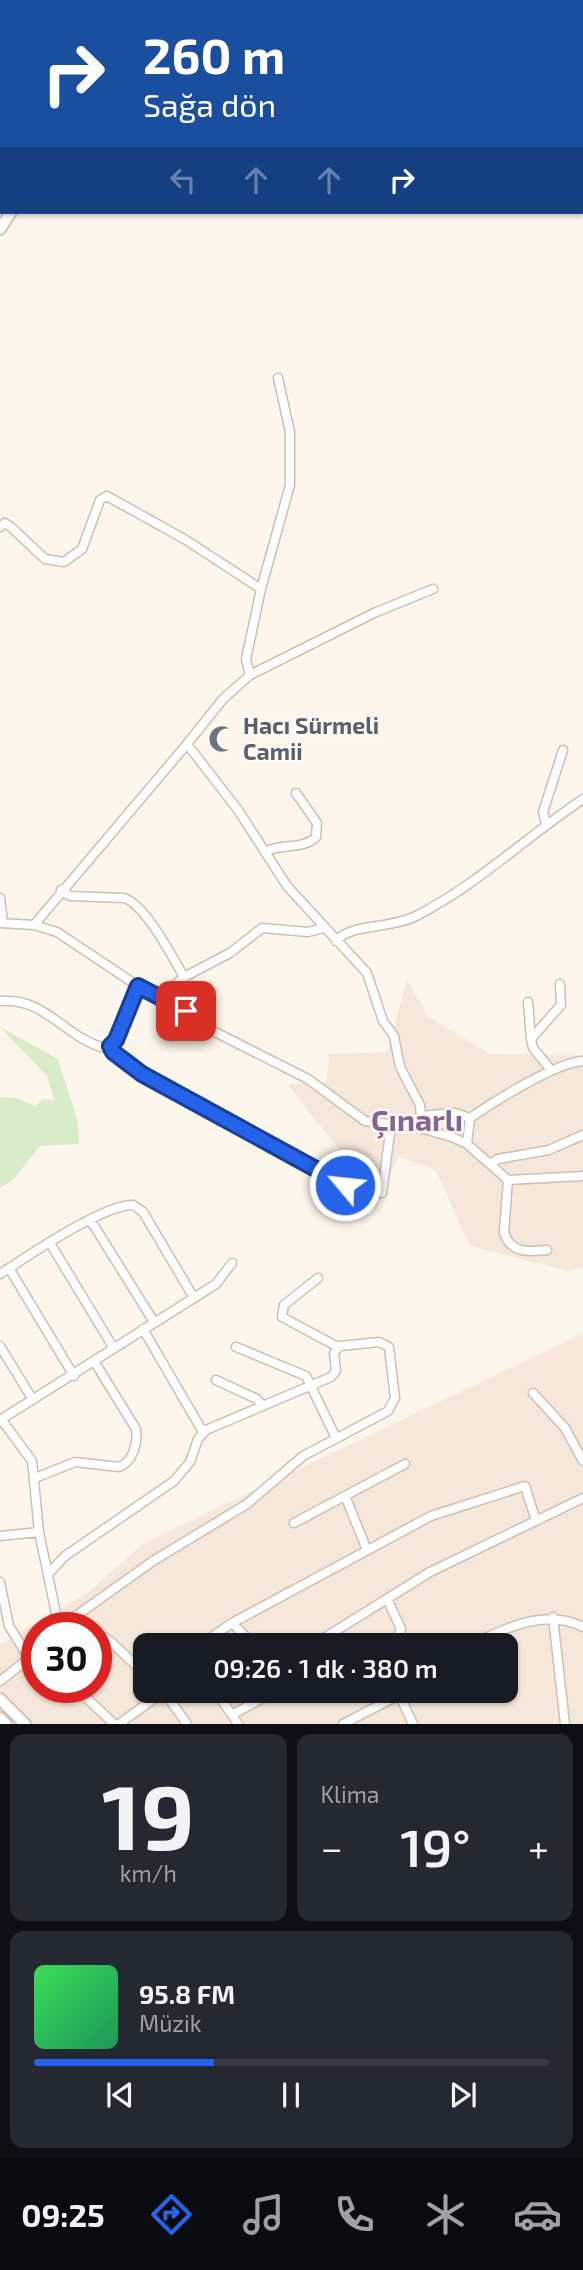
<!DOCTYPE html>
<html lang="tr">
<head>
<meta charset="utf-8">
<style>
	:root { --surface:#171b24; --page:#242831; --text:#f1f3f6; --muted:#9ea1a6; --line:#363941; --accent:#2563eb }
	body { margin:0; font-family:"Exo 2",sans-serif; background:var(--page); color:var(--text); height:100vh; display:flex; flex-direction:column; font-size:26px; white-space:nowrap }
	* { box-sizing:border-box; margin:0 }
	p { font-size:23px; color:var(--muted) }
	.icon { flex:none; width:38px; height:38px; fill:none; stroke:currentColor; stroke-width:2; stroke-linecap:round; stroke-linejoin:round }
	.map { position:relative; height:1724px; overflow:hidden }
	.panel { display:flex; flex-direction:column; gap:10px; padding:10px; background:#0d0f14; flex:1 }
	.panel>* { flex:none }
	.guide { position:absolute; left:0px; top:0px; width:584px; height:214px; box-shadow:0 2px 5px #0004; background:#1a4fa0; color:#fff; overflow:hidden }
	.speed { position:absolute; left:21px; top:1612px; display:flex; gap:14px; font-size:35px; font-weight:700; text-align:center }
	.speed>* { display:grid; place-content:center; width:91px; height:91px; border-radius:50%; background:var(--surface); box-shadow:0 2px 5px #0004; line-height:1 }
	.speed .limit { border:10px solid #d22; background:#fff; color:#111 }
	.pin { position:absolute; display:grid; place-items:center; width:60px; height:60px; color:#fff; margin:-30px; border-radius:14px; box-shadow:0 4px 10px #0006 }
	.me { position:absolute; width:77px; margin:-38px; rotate:298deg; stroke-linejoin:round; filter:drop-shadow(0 0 5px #0008) }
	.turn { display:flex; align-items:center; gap:24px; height:147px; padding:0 28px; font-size:32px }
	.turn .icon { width:91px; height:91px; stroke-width:2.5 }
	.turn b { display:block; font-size:49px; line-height:60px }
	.lanes { display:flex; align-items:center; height:66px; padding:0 28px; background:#0003; justify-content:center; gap:35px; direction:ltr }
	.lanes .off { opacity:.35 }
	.big { font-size:52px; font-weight:600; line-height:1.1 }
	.panel .card { flex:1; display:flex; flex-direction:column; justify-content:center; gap:10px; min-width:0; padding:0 24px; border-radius:14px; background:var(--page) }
	.panel .dial { align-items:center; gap:0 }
	.dial b { font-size:91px; line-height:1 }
	.song { display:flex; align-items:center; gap:21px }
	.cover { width:84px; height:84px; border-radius:10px; background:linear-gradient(135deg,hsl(130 70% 55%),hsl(150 70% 35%)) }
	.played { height:7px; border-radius:4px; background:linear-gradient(90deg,var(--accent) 35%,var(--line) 35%) }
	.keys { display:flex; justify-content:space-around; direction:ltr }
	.heat { display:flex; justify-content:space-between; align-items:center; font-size:38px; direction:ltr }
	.panel .tiles { flex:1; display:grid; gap:10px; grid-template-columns:1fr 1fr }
	.card:last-child { grid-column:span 2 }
	.trip { position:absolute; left:133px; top:1633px; width:385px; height:70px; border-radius:14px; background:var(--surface); box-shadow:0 2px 5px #0004; font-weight:600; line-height:70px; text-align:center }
	.menu { display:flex; height:112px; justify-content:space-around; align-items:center; background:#090b0e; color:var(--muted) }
	.menu .icon { width:49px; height:49px }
	.menu .active { color:var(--accent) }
	.menu b { font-size:32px; color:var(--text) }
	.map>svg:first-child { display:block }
</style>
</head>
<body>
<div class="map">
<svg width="583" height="1724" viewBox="0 0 583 1724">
	<rect width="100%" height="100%" fill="#fdf6ec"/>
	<!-- residential -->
	<path fill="#f5e8da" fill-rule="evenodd" d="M147,0H482V2H146Z
		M407,980L428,1016L490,1054L583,1055V1267L569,1271L470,1246L436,1171L398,1156L380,1201L287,1084L327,1082L329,1054L387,1052Z
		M583,1333V1724H0V1645L87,1593L144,1543ZM37,1628H96V1687H37ZM145,1645H506V1690H145Z"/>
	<!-- green -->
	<path fill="#d8ecc9" d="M0,1027L58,1059L78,1122L79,1144L40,1146L12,1181L0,1188V1097L17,1098L35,1106L43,1099L55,1101L47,1076Z"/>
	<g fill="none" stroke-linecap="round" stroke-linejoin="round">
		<defs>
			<path id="street" d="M195,0L200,2
				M352,0L359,2
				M482,0V2
				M575,0L582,2
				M253,2L254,0
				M0,527L5,523L11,527L45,559L64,562L82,549L100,500L107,496L186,540L261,589
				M250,675L246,659L261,589L290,485V432L278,378
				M546,824L543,812L563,750
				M265,852C281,843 303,850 316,837L317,823L296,793
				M61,890L70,896L124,898C145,904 173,958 184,977
				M0,898L3,923
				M0,923L34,925L57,932L138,986L186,1011L215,1032L308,1079L365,1121L416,1127L452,1137L467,1144L508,1180L583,1176
				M34,925L187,744
				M336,941C352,923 391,929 416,916C477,885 526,837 583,799
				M161,997L184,977L230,953L262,928L308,932L324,928
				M0,1001C45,997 63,1036 104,1048L116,1040L138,986
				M528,1002L531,1039
				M110,1046L117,1057L142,1074L345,1185
				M551,1070L533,1048L531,1039L561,1005L560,984
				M421,1116L455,1113L470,1118
				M422,1129L420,1105L400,1067L394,1036L383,1021L367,973L287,886L238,810L187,744L223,699L250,675L374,613L433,589
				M467,1144L470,1118C493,1102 557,1062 583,1061
				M490,1164L498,1159L549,1150L583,1135
				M508,1180L504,1232C510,1254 529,1252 547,1250
				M382,1193L391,1125
				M91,1221L154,1322
				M50,1243L113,1347
				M9,1268L74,1376
				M0,1274C28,1256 102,1205 133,1205L143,1212L194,1298
				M318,1278L284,1305L282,1317L338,1347
				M143,1329L203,1432
				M0,1346L33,1400
				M236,1347L306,1376L336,1438
				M216,1380L257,1399L263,1406
				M533,1393L565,1428L583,1461
				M1,1419L32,1461L39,1532L59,1628
				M0,1420L216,1284L232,1263
				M35,1478L75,1462L119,1467C133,1462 138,1443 136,1429L94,1361
				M345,1496L367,1550
				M294,1523L405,1464
				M0,1536L39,1532
				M48,1574L65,1556L174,1481L190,1462L198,1439L206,1430L331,1377L336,1371L334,1353L340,1346L379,1342L389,1347L395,1398L388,1411L303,1456L247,1504L153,1561L59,1628
				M0,1582L9,1626L29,1658
				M77,1615L88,1628
				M553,1617L565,1724
				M232,1623L254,1645
				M96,1633L109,1640L145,1674
				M200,1645L232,1623L431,1516L525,1486L536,1521
				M313,1645L430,1572L583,1498
				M385,1645L398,1636L401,1629L388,1601
				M470,1645C506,1628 545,1608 583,1627
				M0,1681L37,1652
				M75,1687L114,1724
				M163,1690L187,1724
				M215,1690L232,1715
				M398,1692L413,1724
				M119,1724L166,1690
				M238,1724L232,1715L277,1690
				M343,1724L399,1695"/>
			<path id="secondary" d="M147,2L148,0
				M0,229L11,212
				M0,1699L25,1724
				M0,1718L6,1724"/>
		</defs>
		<!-- street casing -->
		<use href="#street" stroke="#d1beb0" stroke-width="11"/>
		<!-- secondary casing -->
		<use href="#secondary" stroke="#d6c0b0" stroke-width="14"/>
		<!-- street -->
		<use href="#street" stroke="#fff" stroke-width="8"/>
		<!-- secondary -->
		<use href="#secondary" stroke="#fff" stroke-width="10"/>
	</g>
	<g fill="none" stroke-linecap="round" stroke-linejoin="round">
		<defs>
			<path id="route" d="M186,1011L138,986L116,1040L110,1046L113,1052L142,1074L345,1185"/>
		</defs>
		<!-- route casing -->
		<use href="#route" stroke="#184099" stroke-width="18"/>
		<!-- route -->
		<use href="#route" stroke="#2563eb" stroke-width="12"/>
	</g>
	<!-- icons -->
	<defs>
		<symbol id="mosque-bare" viewBox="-9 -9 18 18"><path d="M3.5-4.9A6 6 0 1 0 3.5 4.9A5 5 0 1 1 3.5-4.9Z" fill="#6b7280" stroke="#fffaf3" stroke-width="2.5" paint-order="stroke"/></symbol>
	</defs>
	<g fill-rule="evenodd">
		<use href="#mosque-bare" x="203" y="720" width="38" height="38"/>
	</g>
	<g text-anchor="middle" stroke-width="5" stroke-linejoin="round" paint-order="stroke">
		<!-- worship labels -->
		<g font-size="23" font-weight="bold" fill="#5b616d" stroke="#fffaf3" text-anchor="start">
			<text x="243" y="734">Hacı Sürmeli<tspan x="243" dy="26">Camii</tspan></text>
		</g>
		<!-- district labels -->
		<g font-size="30" font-weight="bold" fill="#846695" stroke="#fffaf3">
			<text x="417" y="1131">Çınarlı</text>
		</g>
	</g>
</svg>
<div class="speed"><div class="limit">30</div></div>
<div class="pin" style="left:186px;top:1011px;background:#d93025"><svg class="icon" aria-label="arrive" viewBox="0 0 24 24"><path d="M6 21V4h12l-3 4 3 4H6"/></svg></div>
<svg class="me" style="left:345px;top:1185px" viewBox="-20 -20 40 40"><circle r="17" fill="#2563eb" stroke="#fff" stroke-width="3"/><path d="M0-11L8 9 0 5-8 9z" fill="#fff"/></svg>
<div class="trip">09:26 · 1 dk · 380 m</div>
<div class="guide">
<div class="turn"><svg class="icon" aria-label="right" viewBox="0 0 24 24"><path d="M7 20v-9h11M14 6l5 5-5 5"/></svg><div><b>260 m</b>Sağa dön</div></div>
<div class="lanes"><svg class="icon off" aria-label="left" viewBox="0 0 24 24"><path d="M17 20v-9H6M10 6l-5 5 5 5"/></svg><svg class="icon off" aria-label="ahead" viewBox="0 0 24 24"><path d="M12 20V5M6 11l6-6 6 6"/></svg><svg class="icon off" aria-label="ahead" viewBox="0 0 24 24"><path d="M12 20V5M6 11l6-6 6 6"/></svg><svg class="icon" aria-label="right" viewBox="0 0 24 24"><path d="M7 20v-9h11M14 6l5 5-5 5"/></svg></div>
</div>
</div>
<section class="panel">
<div class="tiles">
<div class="card dial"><b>19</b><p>km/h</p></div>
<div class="card"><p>Klima</p>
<div class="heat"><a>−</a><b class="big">19°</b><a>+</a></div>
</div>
<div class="card">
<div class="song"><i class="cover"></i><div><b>95.8 FM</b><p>Müzik</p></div></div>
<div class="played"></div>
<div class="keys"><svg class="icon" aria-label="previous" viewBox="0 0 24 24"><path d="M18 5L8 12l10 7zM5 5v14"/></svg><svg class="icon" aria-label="pause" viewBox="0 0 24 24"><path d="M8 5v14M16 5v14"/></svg><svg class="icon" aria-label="next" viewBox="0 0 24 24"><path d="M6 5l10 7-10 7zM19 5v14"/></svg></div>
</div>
</div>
</section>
<nav class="menu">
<b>09:25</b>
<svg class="icon active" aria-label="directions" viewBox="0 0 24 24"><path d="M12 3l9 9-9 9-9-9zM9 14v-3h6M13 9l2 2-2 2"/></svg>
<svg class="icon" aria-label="music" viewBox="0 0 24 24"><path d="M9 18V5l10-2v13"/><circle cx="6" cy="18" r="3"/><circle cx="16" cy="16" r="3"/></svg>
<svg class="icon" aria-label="phone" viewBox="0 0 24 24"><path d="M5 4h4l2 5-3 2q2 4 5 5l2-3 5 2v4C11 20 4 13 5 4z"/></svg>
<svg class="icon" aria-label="climate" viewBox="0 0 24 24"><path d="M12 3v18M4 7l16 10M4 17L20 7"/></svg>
<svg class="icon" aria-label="car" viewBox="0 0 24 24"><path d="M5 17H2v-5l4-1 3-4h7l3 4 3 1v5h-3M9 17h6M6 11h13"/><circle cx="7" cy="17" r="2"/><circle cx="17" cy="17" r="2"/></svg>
</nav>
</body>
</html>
